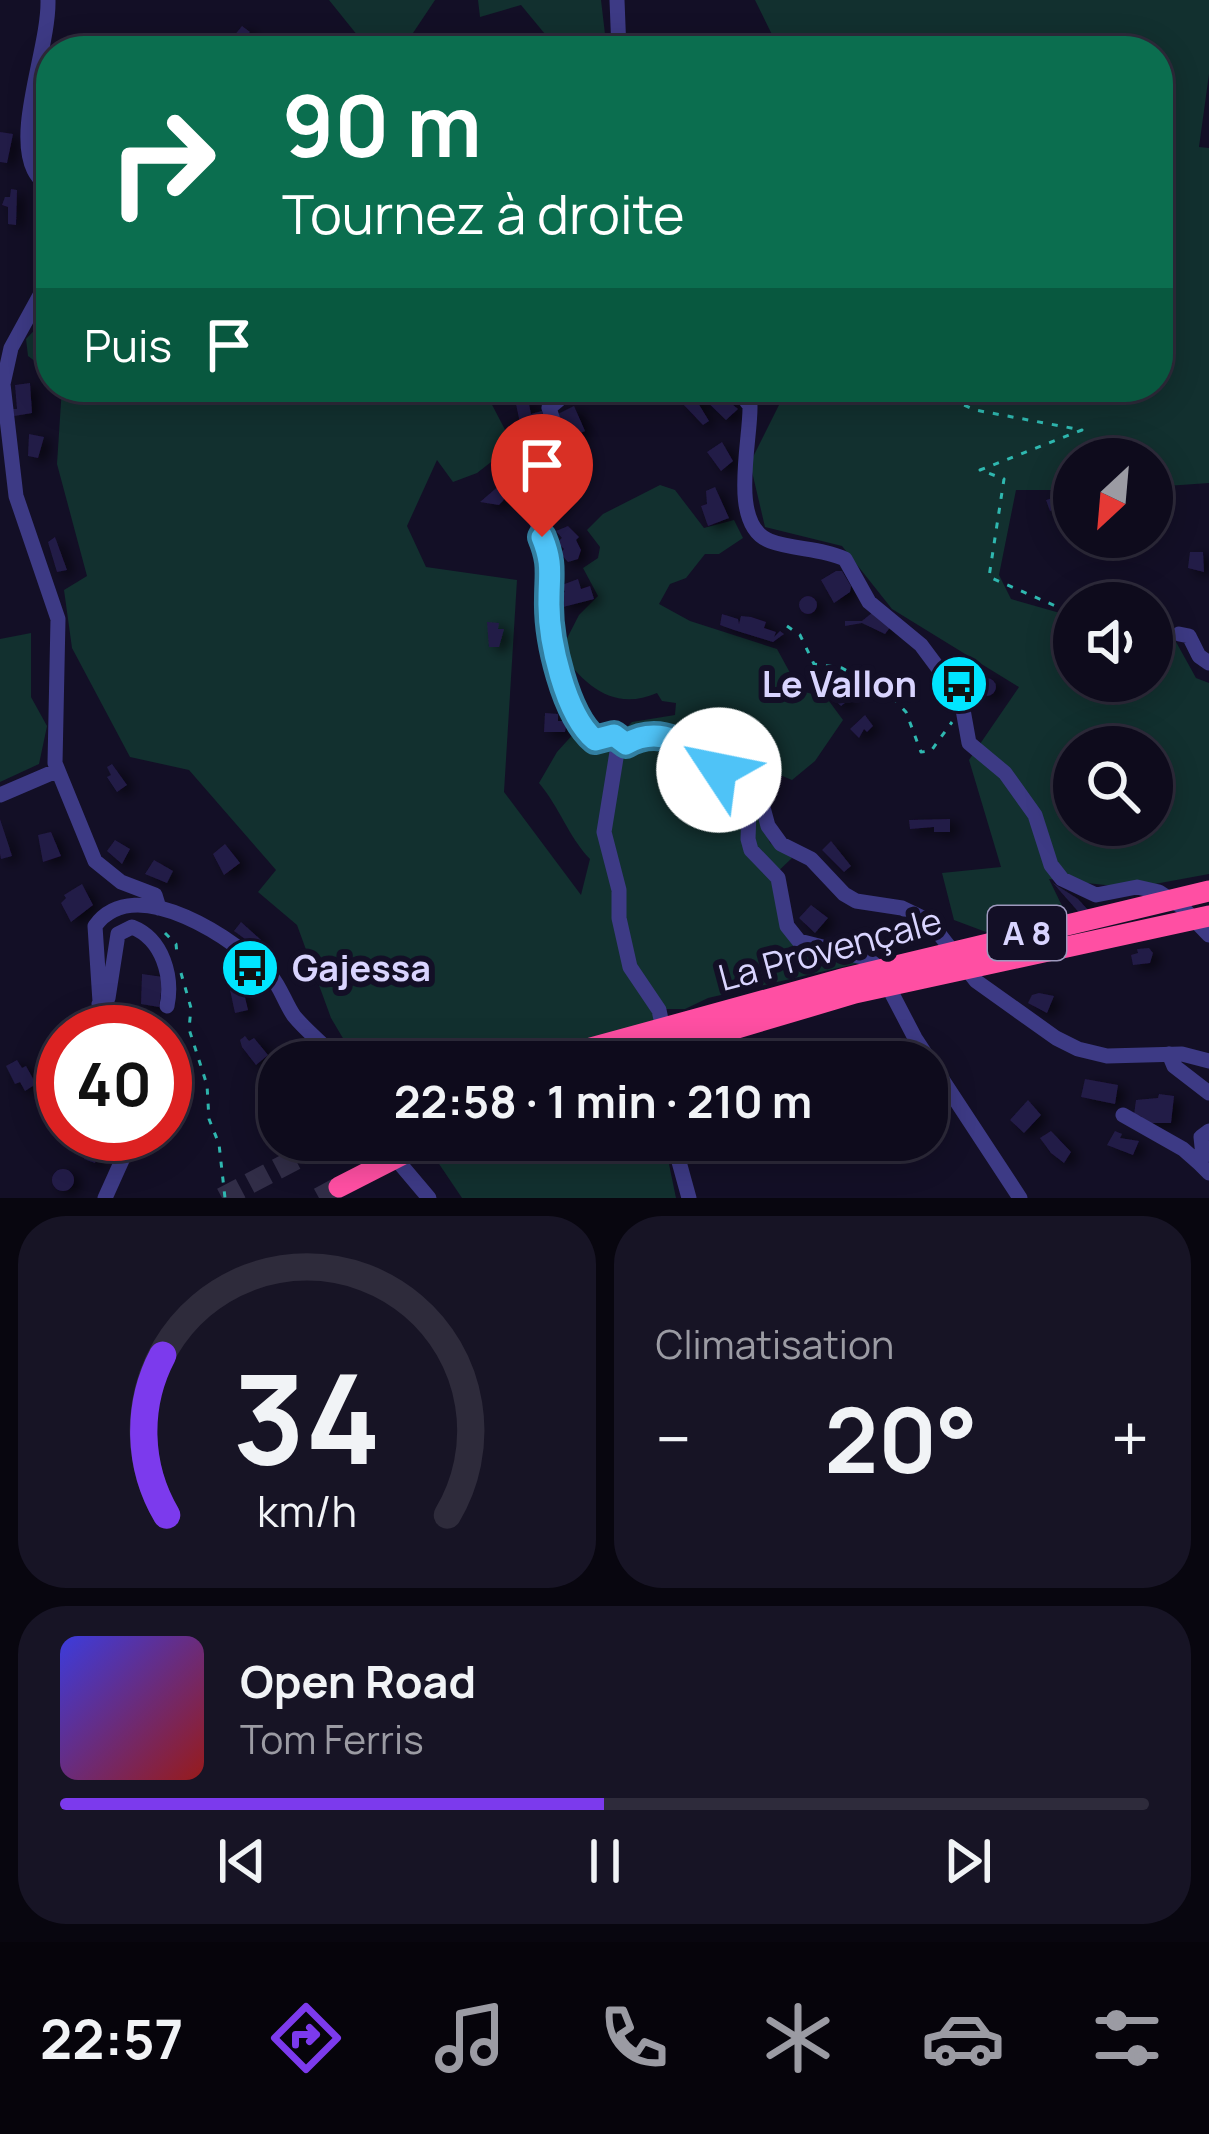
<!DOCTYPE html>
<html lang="fr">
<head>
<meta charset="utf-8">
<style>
	:root { --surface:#0e0b1c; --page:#171425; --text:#f1f3f6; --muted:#9b9ba3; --line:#2e2b3b; --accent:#7c3aed }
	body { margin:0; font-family:Manrope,sans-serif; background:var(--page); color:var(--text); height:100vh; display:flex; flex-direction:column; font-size:45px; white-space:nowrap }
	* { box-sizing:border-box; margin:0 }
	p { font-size:39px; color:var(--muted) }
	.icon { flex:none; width:66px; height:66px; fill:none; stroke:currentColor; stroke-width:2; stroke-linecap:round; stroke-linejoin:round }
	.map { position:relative; height:1198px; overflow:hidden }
	.details { display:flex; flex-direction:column; gap:18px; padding:18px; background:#08060f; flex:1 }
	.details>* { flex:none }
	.top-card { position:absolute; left:36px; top:36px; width:1137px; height:366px; border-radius:48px; box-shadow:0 6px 30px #0003,0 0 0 3px var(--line); background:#0b6e4f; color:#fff; overflow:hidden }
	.needle { width:78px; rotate:206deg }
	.controls { position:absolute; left:1053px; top:438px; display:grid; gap:24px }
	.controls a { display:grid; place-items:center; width:120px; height:120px; border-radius:50%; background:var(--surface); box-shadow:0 6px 30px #0003,0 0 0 3px var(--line); font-size:60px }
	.speed { position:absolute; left:36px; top:1005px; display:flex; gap:24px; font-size:60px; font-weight:700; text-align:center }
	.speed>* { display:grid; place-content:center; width:156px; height:156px; border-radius:50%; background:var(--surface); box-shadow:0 6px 30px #0003,0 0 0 3px var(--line); line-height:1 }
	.speed .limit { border:18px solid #d22; background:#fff; color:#111 }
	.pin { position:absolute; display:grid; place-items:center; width:102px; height:102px; color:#fff; margin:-123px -51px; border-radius:50% 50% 50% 0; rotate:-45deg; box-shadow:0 0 12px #0007 }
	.pin .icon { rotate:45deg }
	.me { position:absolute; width:132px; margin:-66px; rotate:304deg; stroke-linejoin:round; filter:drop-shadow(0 0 9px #0008) }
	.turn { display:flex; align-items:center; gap:42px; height:252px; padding:0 48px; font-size:54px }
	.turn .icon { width:156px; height:156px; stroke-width:2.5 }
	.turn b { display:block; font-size:84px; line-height:102px }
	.then { display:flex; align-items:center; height:114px; padding:0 48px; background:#0003; gap:24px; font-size:45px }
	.big { font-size:90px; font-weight:700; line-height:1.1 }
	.details .widget { flex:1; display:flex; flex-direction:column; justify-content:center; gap:18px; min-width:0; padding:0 42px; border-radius:48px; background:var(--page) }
	.details .dial { align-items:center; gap:0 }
	.dial svg { height:312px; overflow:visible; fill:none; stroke:var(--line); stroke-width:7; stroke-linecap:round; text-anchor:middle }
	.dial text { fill:var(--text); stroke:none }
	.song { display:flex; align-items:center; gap:36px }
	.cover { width:144px; height:144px; border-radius:18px; background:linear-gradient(135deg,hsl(240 70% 55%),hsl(0 70% 35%)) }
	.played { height:12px; border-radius:6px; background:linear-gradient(90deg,var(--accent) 50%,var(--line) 50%) }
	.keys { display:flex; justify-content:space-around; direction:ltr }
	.heat { display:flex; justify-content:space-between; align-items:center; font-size:66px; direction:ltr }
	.details .tiles { flex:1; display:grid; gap:18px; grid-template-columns:1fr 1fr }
	.widget:last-child { grid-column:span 2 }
	.trip { position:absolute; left:258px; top:1041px; width:690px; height:120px; border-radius:48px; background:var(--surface); box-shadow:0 6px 30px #0003,0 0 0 3px var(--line); font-weight:700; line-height:120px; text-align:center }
	.tabs { display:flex; height:192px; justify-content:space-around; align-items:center; background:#06040b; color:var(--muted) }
	.tabs .icon { width:84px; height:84px }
	.tabs .current { color:var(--accent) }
	.tabs b { font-size:54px; color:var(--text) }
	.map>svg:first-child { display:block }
</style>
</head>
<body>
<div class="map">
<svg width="1209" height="1198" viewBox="0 0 1209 1198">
	<defs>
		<filter id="shadow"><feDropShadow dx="7" dy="4" stdDeviation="6" flood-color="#0009"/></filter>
	</defs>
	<rect width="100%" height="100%" fill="#130f26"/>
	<!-- green -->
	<path fill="#12302f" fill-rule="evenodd" d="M329,0H435L401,51H370Z
		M478,0H601L607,51H559L521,5L480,17Z
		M755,0H1209V74L1199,147L1209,148V483L1152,487V459H1074V490H1016L999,575L1011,599L1074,617V681H1152L1155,604L1196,678L1209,683V874L1133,888L1049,879L1064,910L986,932L954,920L942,873L1001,867L969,760L1019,687L892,609L842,546L765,527L750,463L788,387H1158V51H780ZM1074,747H1152V825H1074Z
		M51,313V373L28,356L26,339Z
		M62,387H496L488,397L513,445L477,473L453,482L437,460L407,526L426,567L517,580L504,792L581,895L590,859C568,836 560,808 539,783L557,752L576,731L607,745L649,744L683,751L756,807L770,843L792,858L770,879C781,896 777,917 788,937L864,962L708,998L685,1009H665L662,1062H357L331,1018L297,925L258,892L276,870L189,770L130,757L72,648L64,590L87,576L57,464Z
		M660,485L675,490L704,528L734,520L743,538L719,554H705L686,578L670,584L659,604L690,621L777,649L800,691L826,697L843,720L815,761L792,780L756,765L724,733H715L713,744L701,748L668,729H625L632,722L675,715L676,703L662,701L657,693C613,712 585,685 560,652L579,615L598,596L583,568L598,558L600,547L587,530L603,514Z
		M31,633V697L47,726L39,764L0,782V639Z
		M423,1140H664L676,1198H462Z"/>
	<!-- building -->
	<path fill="#241b47" filter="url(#shadow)" d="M242,26L250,32L232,51L226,46Z
		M0,132L13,134L7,163L0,162Z
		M11,189L17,190L16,225L8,224V207L2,205L5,197H10Z
		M30,383L32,413L14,416L13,409H17L15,385Z
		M694,387H711L738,409L726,420L700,395L695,398L709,421L703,425L682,403Z
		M528,399L531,414L542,411L544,417L525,425L520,423L516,404Z
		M574,406L585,431L569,438L558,414Z
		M29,434L44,437L38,458L28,456Z
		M722,442L733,461L721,471L707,452Z
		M527,458L532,464L514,481L508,468L512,463L517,467Z
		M565,472L570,489L557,490L558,494L567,493L568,498L558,497L560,510L549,511L543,476Z
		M501,484L510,493L499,505L480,502Z
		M715,487L729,518L708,526L701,506L707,504L706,491Z
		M1069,493L1072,499L1067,504L1050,511L1046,500Z
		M568,526L579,537L576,540L581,550L578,559L568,562L560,553L564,549L557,542L562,538L556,531Z
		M55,537L67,570L57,572L48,542Z
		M1190,552H1203L1204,572L1188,568Z
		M836,571H842L851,586L850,592L834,603L821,580Z
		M578,579L581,589L590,586L594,599L563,607L559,595L565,592L562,585Z
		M799 605a9 9 0 1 1 18 0a9 9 0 1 1-18 0Z
		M873,612L891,626L885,634L862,623L845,626V621H862Z
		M722,614L738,619L739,624L741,616L751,617L766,622L764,628L776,632L774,637L780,631L784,634L773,642L734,630L720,625Z
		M487,622L499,623L498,629H504L499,647H489Z
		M813,675L835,681L851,698L841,706L824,690L817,689L813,698Z
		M978 687a9 9 0 1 1 18 0a9 9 0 1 1-18 0Z
		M545,713L558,714V721H567L565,732H544Z
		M865,715L873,726L867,732L864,729L859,738L850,729Z
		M112,764L127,785L117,792L107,777L111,775L107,767Z
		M0,819L12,856L1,859L0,854Z
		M950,819V832H934V827L910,829L909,820Z
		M51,832L61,856L43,862L38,835Z
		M115,840L130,849L122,864L107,851Z
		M831,841L851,866L844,872L822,850Z
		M225,844L240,863L224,875L213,854Z
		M154,860L173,871L167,883L145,874Z
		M1053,883L1078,899L1089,911L1083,917Z
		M82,884L93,905L71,922L61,903L66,898L64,895Z
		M811,905L828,918L815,933L799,918Z
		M241,922L261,940L256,947L234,931Z
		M859,930L872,943L864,950L854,951L846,943Z
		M1149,948L1153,953L1150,963L1133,965L1131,955L1138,953L1137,949Z
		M142,974L163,977L159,1007L141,1004Z
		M235,984L236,991L243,989L248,1010L235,1013L229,985Z
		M1039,993L1054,996L1047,1013L1028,1003L1032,995Z
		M245,1036L249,1041L254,1038L268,1055L256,1065L242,1047L240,1040Z
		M61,1047L63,1052V1084L48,1053Z
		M17,1060L22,1068L26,1066L36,1084L25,1091L20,1082L15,1084L6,1066Z
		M1085,1079L1118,1085L1115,1104L1081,1097Z
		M1159,1094L1174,1096L1171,1123H1145L1141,1116L1134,1115L1136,1100L1158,1098Z
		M1028,1100L1041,1115L1024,1133L1010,1120Z
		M1051,1131L1071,1152L1064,1163L1051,1153L1040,1138Z
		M1115,1131L1122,1134L1120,1138L1139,1141L1133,1155L1107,1145Z
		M87,1134H103L95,1163L84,1159Z
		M52 1180a11 11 0 1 1 22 0a11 11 0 1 1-22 0Z"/>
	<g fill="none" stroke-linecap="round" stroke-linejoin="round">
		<!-- highway-tunnel -->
		<path stroke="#312d47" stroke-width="21" stroke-dasharray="21 10" stroke-linecap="butt" d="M222,1198L319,1147
			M319,1198L339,1187"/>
		<!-- path -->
		<path stroke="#2fb8b0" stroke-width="3" stroke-dasharray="6 9" stroke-linecap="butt" d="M923,387L975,410L1082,430L980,470L1004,479L989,577L1074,614
			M787,626L800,635L814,664L842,668L893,698L906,712L921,752L931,751L952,722
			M1152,627L1154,624L1164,646L1169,642
			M165,933L176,944L177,954
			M181,973L191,1008L189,1029L207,1085L209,1119L219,1144L225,1198"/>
		<!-- minor -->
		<path stroke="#3d3a85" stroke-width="15" d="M48,0C49,48 14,129 34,170C38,178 46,186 51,193
			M617,0L619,51
			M51,275L11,348L3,384L16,496L58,619L55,763L95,861L121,882L155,895L159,908
			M736,387L750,406C751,441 728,525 770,541C794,550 822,548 845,559L869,602L921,645L953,688L962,704L969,743L1005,773L1035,815L1051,865L1062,879L1096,895L1137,887L1159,892L1182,907L1209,935
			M766,387H775
			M568,392L549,408L560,441L544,460L533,511L553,570L548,606L558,668L586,732L595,740L614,735L625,744
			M1179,634L1189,636L1199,656L1209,663
			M750,785L748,839L751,850L778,878L787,926L799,941L866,958L878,967L915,1038L1020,1198
			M0,795L56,771
			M99,1004L108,998L118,934L132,927C163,939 173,977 167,1006
			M102,1032L95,926C135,870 238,941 271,976C281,988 285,1003 294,1016C308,1033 326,1046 340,1062
			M1169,1054L1174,1066L1209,1093
			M670,1062L659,1010L630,967L619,918V890L604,832L617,752C657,712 688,750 722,771C733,779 746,783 758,789L768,826L781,844L811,859L844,894L856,901L902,908L929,921L976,981L1056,1038L1078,1049L1107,1056L1182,1054L1209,1061
			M1123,1115L1183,1149L1200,1164
			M1209,1131L1201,1137L1203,1156L1200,1164L1209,1173
			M380,1140L429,1198
			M673,1140L689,1198
			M105,1198L123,1158L126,1134"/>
		<!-- highway -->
		<path stroke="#ff4fa3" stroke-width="21" d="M540,1062L846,978L1209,891
			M623,1062L855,993L1209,916
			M319,1147L334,1140
			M339,1187L431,1140"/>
	</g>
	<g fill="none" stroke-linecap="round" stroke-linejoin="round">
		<defs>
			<path id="route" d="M542,537C553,564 549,573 549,600C548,639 565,715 595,740L614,735L626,744C662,723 691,747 719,770"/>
		</defs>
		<!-- route casing -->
		<use href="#route" stroke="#337fa1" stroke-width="30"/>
		<!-- route -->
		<use href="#route" stroke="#4fc3f7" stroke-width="21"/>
	</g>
	<!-- icons -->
	<defs>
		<symbol id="bus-disc" viewBox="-11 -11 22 22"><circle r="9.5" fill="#00e5ff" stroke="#130f26"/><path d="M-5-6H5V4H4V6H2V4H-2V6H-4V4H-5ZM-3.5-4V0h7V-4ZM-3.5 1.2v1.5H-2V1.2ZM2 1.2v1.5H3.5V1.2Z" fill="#111"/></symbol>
	</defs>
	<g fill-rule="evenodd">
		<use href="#bus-disc" x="926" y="651" width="66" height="66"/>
		<use href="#bus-disc" x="217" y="935" width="66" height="66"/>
	</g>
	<g text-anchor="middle" stroke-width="12" stroke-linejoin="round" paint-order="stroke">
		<!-- shield labels -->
		<rect fill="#130f26" stroke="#9e99be" stroke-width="3" x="988" y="906" width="78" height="54" rx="9"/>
		<g font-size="33" font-weight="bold" fill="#d9d4ff">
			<text x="1027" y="945">A 8</text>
		</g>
		<!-- poi labels -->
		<g font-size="36" font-weight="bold" fill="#d9d4ff" stroke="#130f26" text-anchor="end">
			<text x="917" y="697">Le Vallon</text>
			<text x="292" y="981" text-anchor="start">Gajessa</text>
		</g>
		<!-- street labels -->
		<g font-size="36" fill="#d9d4ff" stroke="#130f26">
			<text transform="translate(830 949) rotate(-15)" y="13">La Provençale</text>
		</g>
	</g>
</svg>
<div class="controls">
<a><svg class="needle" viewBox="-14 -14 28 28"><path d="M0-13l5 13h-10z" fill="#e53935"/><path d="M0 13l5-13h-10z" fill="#9b9ba3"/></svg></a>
<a><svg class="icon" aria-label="sound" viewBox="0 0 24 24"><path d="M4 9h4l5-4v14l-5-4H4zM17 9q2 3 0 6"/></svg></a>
<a><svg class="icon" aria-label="search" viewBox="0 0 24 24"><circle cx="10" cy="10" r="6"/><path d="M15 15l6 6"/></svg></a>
</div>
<div class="speed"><div class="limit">40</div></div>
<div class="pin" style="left:542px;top:537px;background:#d93025"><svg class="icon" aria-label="arrive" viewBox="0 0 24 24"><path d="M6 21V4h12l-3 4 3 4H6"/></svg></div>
<svg class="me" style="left:719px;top:770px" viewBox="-20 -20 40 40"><circle r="19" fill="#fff"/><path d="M0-13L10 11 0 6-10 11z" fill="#4fc3f7"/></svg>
<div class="trip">22:58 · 1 min · 210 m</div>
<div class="top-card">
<div class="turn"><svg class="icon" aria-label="right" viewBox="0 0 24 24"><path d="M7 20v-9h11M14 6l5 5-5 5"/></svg><div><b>90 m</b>Tournez à droite</div></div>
<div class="then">Puis<svg class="icon" aria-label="arrive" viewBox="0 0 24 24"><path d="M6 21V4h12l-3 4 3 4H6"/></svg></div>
</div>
</div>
<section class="details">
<div class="tiles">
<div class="widget dial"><svg viewBox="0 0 100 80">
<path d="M14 69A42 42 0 1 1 86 69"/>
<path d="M14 69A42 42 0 0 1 13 28" stroke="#7c3aed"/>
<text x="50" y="56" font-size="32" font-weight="700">34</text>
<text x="50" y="72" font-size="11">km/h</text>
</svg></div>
<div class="widget"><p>Climatisation</p>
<div class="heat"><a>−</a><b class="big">20°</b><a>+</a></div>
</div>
<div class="widget">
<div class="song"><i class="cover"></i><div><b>Open Road</b><p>Tom Ferris</p></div></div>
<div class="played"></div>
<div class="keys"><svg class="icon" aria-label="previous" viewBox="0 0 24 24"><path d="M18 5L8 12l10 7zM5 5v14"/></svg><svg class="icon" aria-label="pause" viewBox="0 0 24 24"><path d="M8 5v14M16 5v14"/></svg><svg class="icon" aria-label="next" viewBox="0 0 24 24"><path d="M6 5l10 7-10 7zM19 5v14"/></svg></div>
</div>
</div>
</section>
<nav class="tabs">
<b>22:57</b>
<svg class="icon current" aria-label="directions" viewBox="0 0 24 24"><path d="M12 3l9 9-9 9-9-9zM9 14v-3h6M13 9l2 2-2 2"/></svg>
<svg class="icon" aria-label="music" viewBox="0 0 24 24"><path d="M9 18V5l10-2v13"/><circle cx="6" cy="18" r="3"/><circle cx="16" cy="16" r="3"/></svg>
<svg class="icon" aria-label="phone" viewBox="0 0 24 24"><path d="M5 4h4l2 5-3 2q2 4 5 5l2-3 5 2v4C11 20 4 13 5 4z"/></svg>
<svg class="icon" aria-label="climate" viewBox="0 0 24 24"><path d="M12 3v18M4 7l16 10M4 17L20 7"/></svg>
<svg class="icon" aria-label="car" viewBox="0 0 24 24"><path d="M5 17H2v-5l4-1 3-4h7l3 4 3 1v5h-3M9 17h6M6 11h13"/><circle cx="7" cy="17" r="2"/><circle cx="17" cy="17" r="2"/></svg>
<svg class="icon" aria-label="filters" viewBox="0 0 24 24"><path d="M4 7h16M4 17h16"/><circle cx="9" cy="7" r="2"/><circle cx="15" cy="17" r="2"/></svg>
</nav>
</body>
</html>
